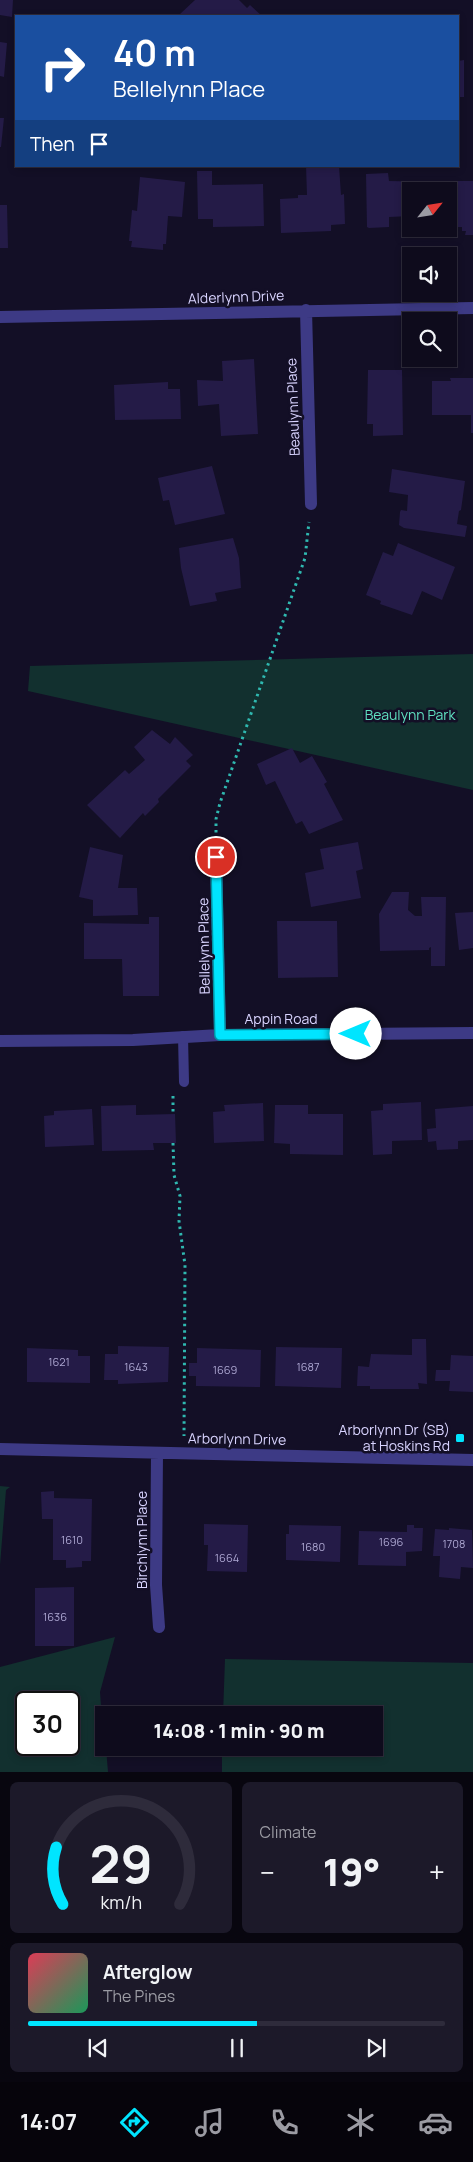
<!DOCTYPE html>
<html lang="en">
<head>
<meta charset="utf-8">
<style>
	:root { --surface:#0e0b1c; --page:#1c1929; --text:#f1f3f6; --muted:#9b9ba3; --line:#2e2b3b; --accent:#00e5ff }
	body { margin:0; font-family:Manrope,sans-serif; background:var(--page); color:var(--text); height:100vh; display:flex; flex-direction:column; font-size:19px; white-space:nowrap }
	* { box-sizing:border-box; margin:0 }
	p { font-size:16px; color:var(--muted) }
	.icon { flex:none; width:28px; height:28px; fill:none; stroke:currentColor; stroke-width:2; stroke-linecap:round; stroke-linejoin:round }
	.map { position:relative; height:1772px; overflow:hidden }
	.drawer { display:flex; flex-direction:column; gap:10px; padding:10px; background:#08060f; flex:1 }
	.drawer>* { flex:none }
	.banner { position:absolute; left:15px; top:15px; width:444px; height:152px; border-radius:0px; box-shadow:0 2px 8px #0003,0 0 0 1px var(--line); background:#1a4fa0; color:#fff; overflow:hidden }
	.needle { width:32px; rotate:60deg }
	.buttons { position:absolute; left:402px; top:182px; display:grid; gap:10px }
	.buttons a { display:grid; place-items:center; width:55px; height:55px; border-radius:0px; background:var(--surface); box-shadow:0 2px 8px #0003,0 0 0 1px var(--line); font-size:25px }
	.speed { position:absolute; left:15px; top:1691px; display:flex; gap:10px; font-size:25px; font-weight:700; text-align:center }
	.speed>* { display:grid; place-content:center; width:65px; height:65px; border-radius:50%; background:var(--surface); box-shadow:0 2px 8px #0003,0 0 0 1px var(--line); line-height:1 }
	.speed .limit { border:2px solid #111; border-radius:8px; background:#fff; color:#111 }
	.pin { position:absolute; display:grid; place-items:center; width:42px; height:42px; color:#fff; margin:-21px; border:2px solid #fff; border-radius:50%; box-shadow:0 1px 5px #0007 }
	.me { position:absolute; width:55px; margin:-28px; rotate:270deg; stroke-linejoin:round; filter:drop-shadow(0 0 4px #0008) }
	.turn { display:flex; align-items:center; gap:18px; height:105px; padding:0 15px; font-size:22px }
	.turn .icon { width:65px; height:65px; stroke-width:2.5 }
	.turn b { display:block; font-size:35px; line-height:42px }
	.then { display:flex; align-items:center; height:48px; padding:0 15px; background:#0003; gap:10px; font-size:19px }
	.big { font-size:38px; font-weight:800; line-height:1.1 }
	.drawer .tile { flex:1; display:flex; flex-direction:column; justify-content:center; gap:8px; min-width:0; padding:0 18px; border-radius:8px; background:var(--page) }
	.drawer .dial { align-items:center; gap:0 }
	.dial svg { height:130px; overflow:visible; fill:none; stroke:var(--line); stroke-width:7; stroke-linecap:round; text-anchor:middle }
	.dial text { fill:var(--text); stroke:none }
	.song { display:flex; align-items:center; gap:15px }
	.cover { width:60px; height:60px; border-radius:8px; background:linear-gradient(135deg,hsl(350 70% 55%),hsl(150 70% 35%)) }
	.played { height:5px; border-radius:2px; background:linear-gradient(90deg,var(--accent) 55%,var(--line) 55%) }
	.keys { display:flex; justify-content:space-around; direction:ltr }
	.heat { display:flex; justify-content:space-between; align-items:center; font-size:28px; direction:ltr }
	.drawer .tiles { flex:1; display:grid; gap:10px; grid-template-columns:1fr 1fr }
	.tile:last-child { grid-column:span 2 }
	.trip { position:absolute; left:95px; top:1706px; width:288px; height:50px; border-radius:0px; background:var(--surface); box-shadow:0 2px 8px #0003,0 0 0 1px var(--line); font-weight:800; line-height:50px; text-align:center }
	.tab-bar { display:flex; height:80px; justify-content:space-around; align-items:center; background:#06040b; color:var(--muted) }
	.tab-bar .icon { width:35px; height:35px }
	.tab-bar .selected { color:var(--accent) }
	.tab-bar b { font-size:22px; color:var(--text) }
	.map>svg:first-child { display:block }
</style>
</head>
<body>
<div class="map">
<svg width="473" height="1772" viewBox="0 0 473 1772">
	<rect width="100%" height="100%" fill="#130f26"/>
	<!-- green -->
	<path fill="#12302f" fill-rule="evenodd" d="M473,654V790L28,691L30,666Z
		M0,1486L10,1487L6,1490L0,1565Z
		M115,1637L100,1692L104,1748H106L108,1772H0V1667ZM26,1702H69V1745H26Z
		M225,1659L473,1663V1772H222V1748H374V1715H223Z"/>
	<!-- building -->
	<path fill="#241b47" d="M0,0H13L12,17L0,15Z
		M195,0H239L247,8L250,5L262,16H182L180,14Z
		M0,42L7,43L4,77L0,76Z
		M464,60V97H458V61Z
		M0,118H4L1,147H0Z
		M306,166H339L341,195L344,194L345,224L331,225V231L281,233L280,199L298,198V195H307Z
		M197,171H212V185L263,184L264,226L213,227V219H198Z
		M388,173L389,181L434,182V191H411V216L389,217V227L369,228L367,227L366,174Z
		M140,177L185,182L182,217L168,216L166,244H163V250L131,247L132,241H129L132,210L137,211Z
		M450,181H473V235H465L466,231H462V227H450Z
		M0,205H7L8,248H0Z
		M254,359L258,434L221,436L219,404L198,406L197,380L223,381L222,361Z
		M368,370H402L403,435L373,436V424H367Z
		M450,378H473V433H471V415H432V381H451Z
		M168,382V389H180L181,419L115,420L114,385Z
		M212,466L225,514L175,525L169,500L163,501L158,478Z
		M392,469L465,481L461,510L459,511L457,524L467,526L465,537L404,528L399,525L400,512L401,510L407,511L408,495L389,492Z
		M233,538L239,558L241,588L215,593L217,601L190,606L181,568L179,548Z
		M398,543L455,567L442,600L422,591L412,615L380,604L381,601L366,595L383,552L393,556Z
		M152,730L170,744L175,737L193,755L186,761L191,766L158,799L159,802L145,816L143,813L120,838L87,805L125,770L129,774L145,760L134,747Z
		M292,748L300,763L312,756L327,782L324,784L343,820L309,834L302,821L296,824L275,781L266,785L257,764Z
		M358,842L363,869L356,871L361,898L311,907L305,873L324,869L320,849Z
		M90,847L123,855L118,888H137L138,915L93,916V900L79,897Z
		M392,892H409L408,910L415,916H422L421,897H446L445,966H431V947L429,948V950L380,951L379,914Z
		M473,912V948L459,950L455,913Z
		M149,917H159V996H123L122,959H84V923L149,924Z
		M277,921H337L338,977L278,978Z
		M421,1102L422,1140L392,1141V1154L373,1155L371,1111L383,1110V1104Z
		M263,1103L264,1141L214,1143L213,1112L225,1111L224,1105Z
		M136,1105V1115L175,1114L176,1143H153L154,1150L102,1151L101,1106Z
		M275,1105H308V1114H343V1155L290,1154V1144L274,1143Z
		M473,1106V1140L458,1141V1149L437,1150L436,1141L428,1142L427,1129L436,1128L435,1109Z
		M92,1109L94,1145L45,1147L44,1116L54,1115V1111Z
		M412,1339H426L427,1384L418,1383L419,1389H370V1386H357L358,1366L369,1367L371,1354L412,1355Z
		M118,1346L169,1347L168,1382L118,1384V1380H104L105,1354H118Z
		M276,1347L342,1348L341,1388L275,1386Z
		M27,1348L78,1350V1356H90V1383L27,1382Z
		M197,1348L261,1350L260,1387L196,1386V1376H189V1363H197Z
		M451,1355L473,1356V1392L449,1391L450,1381H435L436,1370H450Z
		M54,1491V1498L92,1499L91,1561H82V1567L66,1568V1560H53V1519H42L41,1492Z
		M204,1524L248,1525L247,1572L207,1571L208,1545H204Z
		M289,1525L341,1526L340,1562L286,1560V1534H289Z
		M407,1525H414V1528H423L422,1551L406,1552V1566L358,1565L359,1531L407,1532Z
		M449,1528L472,1530L473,1568L461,1567L460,1579L439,1577L440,1556H433L435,1529L449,1530Z
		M74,1587V1646H35V1588Z"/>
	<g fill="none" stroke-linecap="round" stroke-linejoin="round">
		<!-- path -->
		<path stroke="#2fb8b0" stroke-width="3" stroke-dasharray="2.5 4" stroke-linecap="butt" d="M216,839V819L220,803L305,558L309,522
			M173,1096V1114
			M173,1143L174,1175L180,1196L179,1221L185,1265L184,1436"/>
		<!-- lane -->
		<path stroke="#3d3a85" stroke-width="10" d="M183,1036L184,1082"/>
		<!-- street -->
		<path stroke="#3d3a85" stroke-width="12" d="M306,310L311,504
			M0,317L473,308
			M216,857L220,1035
			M0,1041L133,1040L220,1035L473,1033
			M0,1449L473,1460
			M157,1453L156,1585L159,1627"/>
	</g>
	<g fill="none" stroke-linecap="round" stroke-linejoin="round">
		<defs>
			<path id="route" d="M216,857L220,1035L356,1034"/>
		</defs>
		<!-- route casing -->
		<use href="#route" stroke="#0095a6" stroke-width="12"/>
		<!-- route -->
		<use href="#route" stroke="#00e5ff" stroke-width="9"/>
	</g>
	<!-- markers -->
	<rect fill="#00e5ff" stroke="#130f26" stroke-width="2" x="455" y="1433" width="10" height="10" rx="2.5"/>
	<g text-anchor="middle" stroke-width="5" stroke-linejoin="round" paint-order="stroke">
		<!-- number labels -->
		<g font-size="11" fill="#aca6d1">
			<text x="59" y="1366">1621</text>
			<text x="136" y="1371">1643</text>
			<text x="308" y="1371">1687</text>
			<text x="225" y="1374">1669</text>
			<text x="72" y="1544">1610</text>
			<text x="391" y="1546">1696</text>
			<text x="454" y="1548">1708</text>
			<text x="313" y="1551">1680</text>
			<text x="227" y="1562">1664</text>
			<text x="55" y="1621">1636</text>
		</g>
		<!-- street labels -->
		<g font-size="14" fill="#d9d4ff" stroke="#130f26">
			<text transform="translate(236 297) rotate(-2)" y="5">Alderlynn Drive</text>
			<text transform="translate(293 407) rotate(-92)" y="5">Beaulynn Place</text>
			<text transform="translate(204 946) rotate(-91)" y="5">Bellelynn Place</text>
			<text x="281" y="1024">Appin Road</text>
			<text transform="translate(237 1439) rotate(1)" y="5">Arborlynn Drive</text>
			<text transform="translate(142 1540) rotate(-90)" y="5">Birchlynn Place</text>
		</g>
		<!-- park labels -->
		<g font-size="14" fill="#5fe0c0" stroke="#130f26">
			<text x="410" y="720">Beaulynn Park</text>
		</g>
		<!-- poi labels -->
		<g font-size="14" fill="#d9d4ff" stroke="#130f26" text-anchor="end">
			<text x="450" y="1435">Arborlynn Dr (SB)<tspan x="450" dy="16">at Hoskins Rd</tspan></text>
		</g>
	</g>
</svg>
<div class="buttons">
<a><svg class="needle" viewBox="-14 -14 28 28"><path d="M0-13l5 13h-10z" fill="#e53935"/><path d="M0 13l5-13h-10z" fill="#9b9ba3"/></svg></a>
<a><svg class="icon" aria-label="sound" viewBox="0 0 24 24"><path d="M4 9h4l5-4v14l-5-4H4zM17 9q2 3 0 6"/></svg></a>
<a><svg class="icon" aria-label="search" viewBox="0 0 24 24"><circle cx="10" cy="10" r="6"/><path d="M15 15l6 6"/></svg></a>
</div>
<div class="speed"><div class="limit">30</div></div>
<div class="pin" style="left:216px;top:857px;background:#d93025"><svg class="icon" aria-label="arrive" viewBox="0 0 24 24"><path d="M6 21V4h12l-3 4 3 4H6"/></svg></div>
<svg class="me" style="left:356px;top:1034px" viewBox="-20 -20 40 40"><circle r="19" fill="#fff"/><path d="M0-13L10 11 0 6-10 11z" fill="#00e5ff"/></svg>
<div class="trip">14:08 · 1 min · 90 m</div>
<div class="banner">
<div class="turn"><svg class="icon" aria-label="right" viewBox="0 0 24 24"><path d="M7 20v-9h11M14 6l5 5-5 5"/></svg><div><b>40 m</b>Bellelynn Place</div></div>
<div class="then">Then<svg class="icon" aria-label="arrive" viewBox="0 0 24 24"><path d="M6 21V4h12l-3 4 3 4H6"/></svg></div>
</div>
</div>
<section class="drawer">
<div class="tiles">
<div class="tile dial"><svg viewBox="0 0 100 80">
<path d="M14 69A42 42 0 1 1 86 69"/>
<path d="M14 69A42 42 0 0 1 10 34" stroke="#00e5ff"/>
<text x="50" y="56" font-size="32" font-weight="700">29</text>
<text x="50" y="72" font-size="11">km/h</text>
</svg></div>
<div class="tile"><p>Climate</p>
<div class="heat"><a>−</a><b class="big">19°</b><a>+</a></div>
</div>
<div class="tile">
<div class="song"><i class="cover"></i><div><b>Afterglow</b><p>The Pines</p></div></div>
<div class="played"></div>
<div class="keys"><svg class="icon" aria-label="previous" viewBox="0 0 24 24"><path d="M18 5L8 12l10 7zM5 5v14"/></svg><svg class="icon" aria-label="pause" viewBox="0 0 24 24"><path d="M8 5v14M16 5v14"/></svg><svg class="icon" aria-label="next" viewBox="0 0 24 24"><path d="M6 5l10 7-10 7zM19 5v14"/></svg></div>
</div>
</div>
</section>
<nav class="tab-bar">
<b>14:07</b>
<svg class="icon selected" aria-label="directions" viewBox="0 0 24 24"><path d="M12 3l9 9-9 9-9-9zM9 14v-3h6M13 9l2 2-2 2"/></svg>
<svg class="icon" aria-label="music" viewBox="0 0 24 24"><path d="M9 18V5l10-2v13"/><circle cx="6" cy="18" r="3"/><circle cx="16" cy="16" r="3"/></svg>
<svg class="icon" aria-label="phone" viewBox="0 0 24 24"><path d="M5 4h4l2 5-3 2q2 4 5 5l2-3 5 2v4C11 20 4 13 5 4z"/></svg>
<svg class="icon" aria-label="climate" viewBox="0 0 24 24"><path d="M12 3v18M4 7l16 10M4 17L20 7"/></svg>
<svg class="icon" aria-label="car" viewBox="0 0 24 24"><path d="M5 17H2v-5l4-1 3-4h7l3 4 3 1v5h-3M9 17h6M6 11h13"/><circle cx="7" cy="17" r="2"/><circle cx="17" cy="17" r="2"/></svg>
</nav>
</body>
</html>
